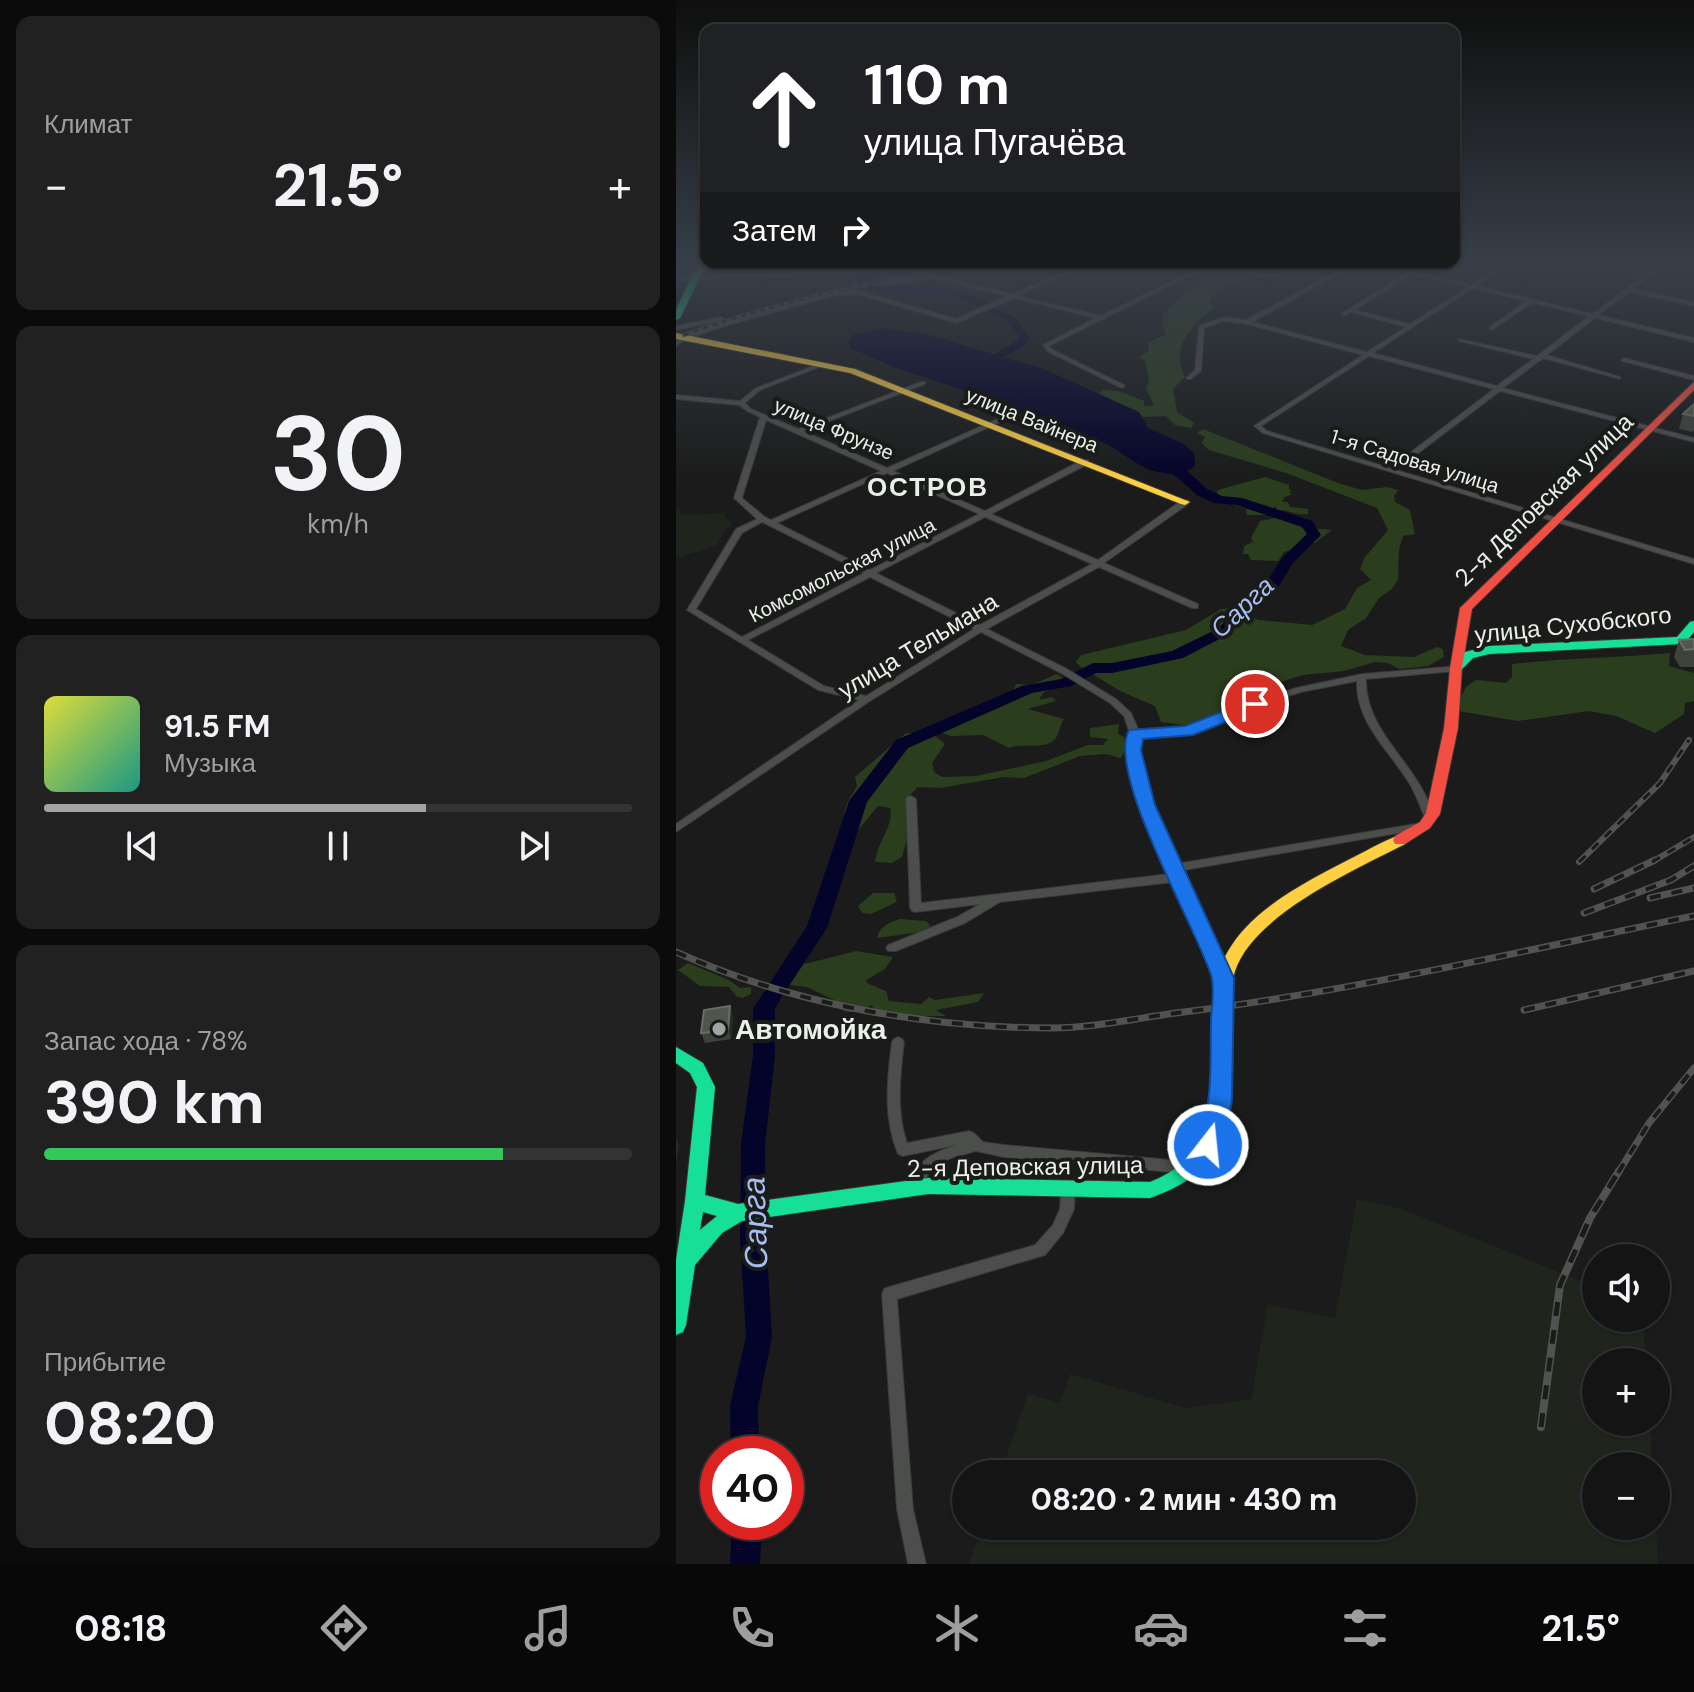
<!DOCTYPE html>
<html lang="ru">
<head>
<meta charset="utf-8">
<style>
	:root { --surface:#141414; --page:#212122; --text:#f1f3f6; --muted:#9d9ea0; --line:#333334; --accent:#a2a4a2 }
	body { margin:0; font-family:"DM Sans",sans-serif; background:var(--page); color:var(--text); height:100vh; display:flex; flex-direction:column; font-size:30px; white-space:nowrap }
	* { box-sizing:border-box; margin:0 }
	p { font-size:26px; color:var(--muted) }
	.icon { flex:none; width:44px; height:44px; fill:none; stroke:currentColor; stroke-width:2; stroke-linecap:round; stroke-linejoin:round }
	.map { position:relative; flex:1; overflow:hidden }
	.drawer { display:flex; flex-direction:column; gap:16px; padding:16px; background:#0b0b0b; width:676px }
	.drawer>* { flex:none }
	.banner { position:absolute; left:24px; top:24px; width:760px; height:244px; border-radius:16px; box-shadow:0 2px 6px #0004,0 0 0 2px var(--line); background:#202124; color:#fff; overflow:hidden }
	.tools { position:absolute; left:906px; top:1244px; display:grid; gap:16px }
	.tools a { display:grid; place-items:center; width:88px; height:88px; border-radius:50%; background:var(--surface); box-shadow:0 2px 6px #0004,0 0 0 2px var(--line); font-size:40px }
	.speed { position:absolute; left:24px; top:1436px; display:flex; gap:16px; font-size:40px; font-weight:700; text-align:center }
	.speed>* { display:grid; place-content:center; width:104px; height:104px; border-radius:50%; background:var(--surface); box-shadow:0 2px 6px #0004,0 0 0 2px var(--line); line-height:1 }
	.speed .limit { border:12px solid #d22; background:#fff; color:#111 }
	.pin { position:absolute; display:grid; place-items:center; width:68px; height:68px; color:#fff; margin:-34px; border:4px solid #fff; border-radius:50%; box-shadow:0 2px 8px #0007 }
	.me { position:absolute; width:88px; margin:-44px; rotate:16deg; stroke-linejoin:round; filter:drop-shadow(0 0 6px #0008) }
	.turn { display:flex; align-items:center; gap:28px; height:168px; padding:0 32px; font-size:36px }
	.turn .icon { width:104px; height:104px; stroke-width:2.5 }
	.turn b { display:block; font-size:56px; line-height:68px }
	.then { display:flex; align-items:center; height:76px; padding:0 32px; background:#0003; gap:16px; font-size:30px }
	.big { font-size:60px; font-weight:700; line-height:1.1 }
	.drawer .tile { flex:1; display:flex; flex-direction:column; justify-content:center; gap:12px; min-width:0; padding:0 28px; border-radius:16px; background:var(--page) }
	.drawer .dial { align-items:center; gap:0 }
	.dial b { font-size:104px; line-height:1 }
	.song { display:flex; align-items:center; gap:24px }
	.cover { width:96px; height:96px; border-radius:12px; background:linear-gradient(135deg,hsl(60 70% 55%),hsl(170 70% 35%)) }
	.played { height:8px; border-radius:4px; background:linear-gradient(90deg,var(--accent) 65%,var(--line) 65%) }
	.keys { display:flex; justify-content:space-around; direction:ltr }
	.heat { display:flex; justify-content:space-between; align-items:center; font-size:44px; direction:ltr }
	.charge { height:12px; border-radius:6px; background:linear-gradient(90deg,#34c759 78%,var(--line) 0) }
	.trip { position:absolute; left:276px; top:1460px; width:464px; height:80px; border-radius:40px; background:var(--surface); box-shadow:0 2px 6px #0004,0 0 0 2px var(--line); font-weight:700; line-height:80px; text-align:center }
	.tabs { display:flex; height:128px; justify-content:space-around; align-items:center; background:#080808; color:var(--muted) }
	.tabs .icon { width:56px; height:56px }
	.tabs .on { color:var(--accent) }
	.tabs b { font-size:36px; color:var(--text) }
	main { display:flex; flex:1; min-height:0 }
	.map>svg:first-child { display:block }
</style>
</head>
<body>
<main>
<section class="drawer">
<div class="tile"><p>Климат</p>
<div class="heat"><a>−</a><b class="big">21.5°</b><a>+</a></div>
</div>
<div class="tile dial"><b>30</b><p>km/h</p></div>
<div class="tile">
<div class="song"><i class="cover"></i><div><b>91.5 FM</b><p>Музыка</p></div></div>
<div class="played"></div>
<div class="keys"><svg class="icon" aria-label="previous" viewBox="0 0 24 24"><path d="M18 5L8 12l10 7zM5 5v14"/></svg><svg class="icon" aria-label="pause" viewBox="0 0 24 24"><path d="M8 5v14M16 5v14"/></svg><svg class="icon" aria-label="next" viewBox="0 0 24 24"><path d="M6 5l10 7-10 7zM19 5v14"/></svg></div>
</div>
<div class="tile"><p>Запас хода · 78%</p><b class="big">390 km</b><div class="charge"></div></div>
<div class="tile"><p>Прибытие</p><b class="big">08:20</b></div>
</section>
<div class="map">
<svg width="1018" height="1564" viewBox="0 0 1018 1564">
	<rect width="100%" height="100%" fill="#1a1b1a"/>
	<!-- built -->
	<path fill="#1f241d" d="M0,509H3L4,514L11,515L47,513L56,526L50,529L41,546L0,558Z
		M681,1199L726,1209L920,1287V1318H967L970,1362H920V1422H974L976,1466H920V1526L980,1524L982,1564H293L306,1526H726V1474H324L352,1394L384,1403L394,1374L510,1408L575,1399L592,1304L659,1318Z"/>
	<!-- green -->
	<path fill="#2a3d1d" d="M556,264H593L585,267L587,271L609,279L572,276L571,280L546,286L532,301L538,307C517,327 493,344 509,377L497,389L501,412L518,423L515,428L499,425L490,416L468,417L423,393L427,390L442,391L468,401V406L478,405L470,389L473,381L469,361L463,358L473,350L472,342L490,335L486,325L487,315L508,293L536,276L558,275L560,273L554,266Z
		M527,429L662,483L686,490L711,487L722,490L718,496L719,502L734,510L739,534L727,536L723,549L722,579L716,589L703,598L690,618L672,630L665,646L689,655L738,657L761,647L767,649L768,657L752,666L735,668L723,669L712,663L699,662L668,671L627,675L598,684L564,706L526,721L508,725L485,722L479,706L444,691L405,667L400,662L405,655L510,630L545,609L556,608L583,620L636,625L669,609L681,588L695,580L684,569L689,557L712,530L701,508L610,473L533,450L526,443L529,437L521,433Z
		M589,477L613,485V490H616L613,493L617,494L609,497L606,502H612L614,507L632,509V514C620,516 613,509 601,510L599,506L590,515H571L570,509L543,500L541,491L545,489Z
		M615,515L624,519L620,522L633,528L656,530L639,543H628L631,538L629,536L615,550L608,552L602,561L575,560L572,554H567L568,546L577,542L575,538L584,521Z
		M994,653L993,666L1018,673V701L1009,703L1008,714L979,733L940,716L913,711L842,721L776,710L791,686L800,680L830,683L836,677V664C889,658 941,658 994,653Z
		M381,674L391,680L367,693L363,700L376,697L380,701L352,709L388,719C384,725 383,733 380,738C370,751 347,742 333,748L307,735L275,736L259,730C270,717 280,719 295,714C302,712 307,706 313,704C322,702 325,706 333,702L340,684L355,685Z
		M443,724L442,734L448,737L450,748L445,758L430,754L404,756L348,778L328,777L264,788L242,787L230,799L231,839L226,857L216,863L199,862C202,840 218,826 214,808L202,806L183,829L171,828C164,812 172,801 181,786L179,777L230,733L258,735L269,744L256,763L258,772L266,777L300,776L370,761L412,745H427L432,739L414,737V728Z
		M197,893H218L221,902L195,914L186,913L182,906Z
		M224,919L250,921L254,925L251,931L201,938C203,927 213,922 224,919Z
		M180,951L217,957L209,969L190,980L191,983L210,991L213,1001L245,1004L253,997L259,1000L308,993L302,1002L260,1010L270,1016H252L231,1021L203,1016L195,1005L186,1012H170L161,1007L158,1000L131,987L105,984L102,980L111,965L133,963Z
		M12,963L53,980L64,988L75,987V994L67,998L61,997L53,987L24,986L2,970Z"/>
	<!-- water -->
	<path fill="#040329" d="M206,328L249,334L365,368L463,412L472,428L508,444L518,453L519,466C508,475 497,475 483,472C462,469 447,451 428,443C401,430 363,428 340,408L218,367L174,348L172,341L176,335Z"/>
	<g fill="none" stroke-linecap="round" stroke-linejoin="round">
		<!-- river -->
		<path fill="#040329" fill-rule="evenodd" d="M260,264H288L181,281L176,278Z
			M186,282C224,291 283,278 310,305L301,307L278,294L215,293L182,287L181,285Z
			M311,307L337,315L353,337L350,345L329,357L343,374L341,376H333L316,356L341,341L343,337L329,319L311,311Z
			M485,458L511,471L531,489L546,496L566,498L636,521L645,535L617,563L603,586L580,601L553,634L507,658L436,673H420L395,686L356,693L232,748L191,802L151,928L111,989L105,990L107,994L99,1009V1056L89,1144L90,1236L96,1337L82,1406L83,1454H55L54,1406L70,1337L64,1236L65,1144L77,1056V1009L131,926L173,801L220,740L346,686L385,679L417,663H436L496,651L543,628L570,595L592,580L606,558L631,534L626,527L560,505L538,503L521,495L501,477L480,465L479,462Z
			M56,1522H86L84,1564H54Z"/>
		<defs>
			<path id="street" d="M224,264H230L228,271L0,281V277L224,268Z
				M405,264H412L342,296L425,316L530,264H537L373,346L375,349L448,385L449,386L446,388L371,351L367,345L420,318L338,298L280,323L181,294L157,296L49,326L10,339L0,346V341L6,337L45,324L157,292L181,290L280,319L331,296L255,278L205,286L202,284L255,274L336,294Z
				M675,264H682L576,322L691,352L730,327L675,312L668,316L665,314L731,272L701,264H711L795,285L827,264H833L801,286L917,314L982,264H988L957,289L1018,302V306L953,292L922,315L1018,338V342L919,318L871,355L944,377V379L867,358L866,360L863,361L827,388L1018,438V442L824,391L720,470L1018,559V564L587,433L578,426L687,355L571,324L548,321L528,328L525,371L515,379H511V377L519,370L523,326L548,317L570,320ZM737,274L792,287L734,324L679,310ZM797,288L850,301L814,327V329L816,330L856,303L913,316L861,356L783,339V341L857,359L821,386L697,353ZM693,356L818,389L714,468L591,431L585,426Z
				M45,317L48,319L47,320L0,330V326Z
				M948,358L1018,376V380L946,361L945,360Z
				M143,364L148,365L84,390L69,403L75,409L122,429L245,382H249V384L127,431L211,468L333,414H337V416L217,471L309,511L406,460H412V464L315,514L422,560L506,500H512V504L428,563L522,604V608H516L423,567L311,629L391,669L440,699L455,713L463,731L509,728L554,709L620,688L686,674L783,666L784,668L783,670L780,671L690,679C689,722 723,750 743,784C750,794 754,806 759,818L758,820H750C745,809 741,797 735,786C715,752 679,723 681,681L625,692L560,713L514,733L464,737C464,781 482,824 500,864L745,823L750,826L745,829L503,871L508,877L507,880L553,978L551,981L547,982L543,981L541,978L497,882L324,902L289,923L220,951H212L210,948L212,945L281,917L304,904L240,912L236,911L234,908L230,799L231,797L235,796L240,799L245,903L493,874L471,820L461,787L454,758V734L448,716L434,703L385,673L305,632L194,701L0,832V824L183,700L142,690L11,610L60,529L81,519L58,498L84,417L71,411L63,405L0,399V395L64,401L80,388ZM90,420L205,471L95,520L89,517L66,498ZM211,473L303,514L194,570L101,523ZM309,517L416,564L304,625L200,573ZM86,522L188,573L66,637L20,609L66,533ZM194,577L298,629L190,696L148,686L72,640Z
				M222,1037L226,1039L228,1042C224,1076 220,1111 231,1143L293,1131L298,1133L307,1142L328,1145L517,1162L522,1164L524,1168L522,1172L517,1174L328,1157L300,1151L275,1158L259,1167L252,1174L243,1192L238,1194L233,1192L231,1188C240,1161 254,1154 280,1145L227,1156L222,1154C207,1118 211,1080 216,1042L218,1039Z
				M392,1182L397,1184L399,1188L398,1209L387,1233L369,1255L221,1299L237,1509L250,1564H232L221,1509L206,1294L208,1289L213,1287L359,1245L377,1225L384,1209L385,1188L387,1184Z"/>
			<path id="fast" d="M22,264H30L4,318L0,320V310Z
				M1018,621V632L1009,643L1005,644L813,654L797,658L784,671L780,672L774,668L789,652L813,646L1001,637L1014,622Z
				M0,1047L27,1063L39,1087L29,1195L62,1204L252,1178L474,1182C531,1160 535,1119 539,1064L542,1059L548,1057L554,1059L557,1064C552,1135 547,1172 474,1198L252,1194L66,1221L46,1233L19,1265L10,1325L7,1332L0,1335V1260L9,1201L21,1087L14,1073L0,1063ZM27,1212L41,1216L24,1230Z"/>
			<path id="slow" d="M0,333L179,369L514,502L509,505L505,504L174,373L0,339Z
				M724,835L731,840L729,844C679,870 578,914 559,971C550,1000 557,1034 557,1064L554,1069L548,1071L542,1069L539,1064C540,1035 534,1001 543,972C561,914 630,882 680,856C694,849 709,840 724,835Z"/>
			<path id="jam" d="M1018,382V390L796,609L786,668L782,728L764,814L754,828L729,844H719L717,840L719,836L744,822L750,813L768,728L774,668L784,608Z"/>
		</defs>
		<!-- street casing -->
		<use href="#street" stroke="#373737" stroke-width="2"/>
		<!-- fast casing -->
		<use href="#fast" stroke="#373737" stroke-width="2"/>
		<!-- slow casing -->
		<use href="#slow" stroke="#373737" stroke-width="2"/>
		<!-- jam casing -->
		<use href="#jam" stroke="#373737" stroke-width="2"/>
		<!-- street -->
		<use href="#street" fill="#4c4e4c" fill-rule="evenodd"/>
		<!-- fast -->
		<use href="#fast" fill="#16e098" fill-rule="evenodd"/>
		<!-- slow -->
		<use href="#slow" fill="#ffcf43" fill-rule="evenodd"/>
		<!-- jam -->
		<use href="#jam" fill="#f24e42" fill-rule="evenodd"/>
		<defs>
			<path id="rail-far3" d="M8,335C103,301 200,281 299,264"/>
			<path id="rail-far2" d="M903,862L984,783L1013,740
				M976,862L1018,837"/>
			<path id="rail-far1" d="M918,889L979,860
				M974,898L1018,888
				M908,913L995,880L1018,866
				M0,952C115,1004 250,1028 376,1028C420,1028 465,1017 508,1012C679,991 849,950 1018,916
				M848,1010L1018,971
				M942,1173L973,1123L1018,1068"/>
			<path id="rail" d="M865,1427L884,1285L914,1218L943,1171"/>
		</defs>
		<!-- rail-far3 casing -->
		<use href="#rail-far3" stroke="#525351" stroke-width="4"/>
		<!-- rail-far2 casing -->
		<use href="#rail-far2" stroke="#525351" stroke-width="6"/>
		<!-- rail-far1 casing -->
		<use href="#rail-far1" stroke="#525351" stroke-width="7"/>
		<!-- rail casing -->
		<use href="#rail" stroke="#525351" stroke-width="8"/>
		<!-- rail-far3 -->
		<use href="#rail-far3" stroke="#1a1c19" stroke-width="2" stroke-dasharray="5" stroke-linecap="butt"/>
		<!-- rail-far2 -->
		<use href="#rail-far2" stroke="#1a1c19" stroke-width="3" stroke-dasharray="9" stroke-linecap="butt"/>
		<!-- rail-far1 -->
		<use href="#rail-far1" stroke="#1a1c19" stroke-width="4" stroke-dasharray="11" stroke-linecap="butt"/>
		<!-- rail -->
		<use href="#rail" stroke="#1a1c19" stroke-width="5" stroke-dasharray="14" stroke-linecap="butt"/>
	</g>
	<!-- wall -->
	<path fill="#3e433a" d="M1018,404V430L1016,432L1003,429L1007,414Z
		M1018,639V667H1004L998,657L1003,640Z
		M57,1016L55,1039L29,1043L25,1033Z"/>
	<!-- shaded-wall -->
	<path fill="#282b25" d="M54,1006L57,1016L55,1039L52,1030Z
		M0,1138L3,1145L0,1165Z"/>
	<!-- building -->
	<path fill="#51554d" stroke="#696d66" stroke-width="2" d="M1018,404V416L1007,414Z
		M1018,639V649L1009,650L1003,640Z
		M54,1006L52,1030L25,1033L28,1010Z"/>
	<!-- sky -->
	<linearGradient id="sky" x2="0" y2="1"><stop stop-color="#0e0f0e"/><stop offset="0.55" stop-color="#383f49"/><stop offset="1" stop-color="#383f49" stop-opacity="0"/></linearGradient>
	<rect width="1018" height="483" fill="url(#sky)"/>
	<!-- route -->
	<path fill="#1a73e8" stroke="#114b97" stroke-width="2" d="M579,699L587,704L585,708L517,735L467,739L465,750L479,805L558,978L556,1099L552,1128L541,1152L532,1155L524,1152L520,1145C538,1106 534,1060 535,1018C536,1005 539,988 535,975C519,925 430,774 453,730L509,726Z"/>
	<!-- markers -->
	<circle fill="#a2a4a2" stroke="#1a1c19" stroke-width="3" cx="43" cy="1029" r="8"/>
	<g text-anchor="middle" stroke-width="8" stroke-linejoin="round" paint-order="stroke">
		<!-- far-street labels -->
		<g font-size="20" fill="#eceeeb" stroke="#1a1c19">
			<text transform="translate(356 420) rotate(22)" y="7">улица Вайнера</text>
			<text transform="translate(158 429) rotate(23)" y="7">улица Фрунзе</text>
			<text transform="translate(739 461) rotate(17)" y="7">1-я Садовая улица</text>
			<text transform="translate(166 570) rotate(-27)" y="7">Комсомольская улица</text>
		</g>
		<!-- street labels -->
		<g font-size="24" fill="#eceeeb" stroke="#1a1c19">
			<text transform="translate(868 500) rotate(-44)" y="8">2-я Деповская улица</text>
			<text transform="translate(897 625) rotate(-6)" y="8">улица Сухобского</text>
			<text transform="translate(242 646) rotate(-31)" y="8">улица Тельмана</text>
			<text transform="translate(349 1167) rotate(-1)" y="8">2-я Деповская улица</text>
		</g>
		<!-- far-district labels -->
		<g font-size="26" font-weight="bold" letter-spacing="2" fill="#eceeeb" stroke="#1a1c19">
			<text x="252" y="496">ОСТРОВ</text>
		</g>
		<!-- water labels -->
		<g font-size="26" font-style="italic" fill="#a8bdf4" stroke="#1a1c19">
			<text transform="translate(566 607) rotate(-43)" y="9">Сарга</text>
		</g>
		<!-- near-poi labels -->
		<g font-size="28" font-weight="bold" fill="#eceeeb" stroke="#1a1c19" text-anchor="start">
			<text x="59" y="1039">Автомойка</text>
		</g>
		<!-- near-water labels -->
		<g font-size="32" font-style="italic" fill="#a8bdf4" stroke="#1a1c19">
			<text transform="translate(79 1223) rotate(-92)" y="11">Сарга</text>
		</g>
	</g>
</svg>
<div class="tools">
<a><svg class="icon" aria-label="sound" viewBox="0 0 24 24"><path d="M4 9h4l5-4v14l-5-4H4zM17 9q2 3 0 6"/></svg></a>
<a>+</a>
<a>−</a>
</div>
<div class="speed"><div class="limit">40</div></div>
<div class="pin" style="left:579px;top:704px;background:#d93025"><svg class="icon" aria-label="arrive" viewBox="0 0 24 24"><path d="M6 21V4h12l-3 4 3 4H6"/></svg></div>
<svg class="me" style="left:532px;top:1145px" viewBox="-20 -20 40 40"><circle r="17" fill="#1a73e8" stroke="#fff" stroke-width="3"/><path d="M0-11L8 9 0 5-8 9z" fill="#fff"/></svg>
<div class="trip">08:20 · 2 мин · 430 m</div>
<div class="banner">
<div class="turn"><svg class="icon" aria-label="ahead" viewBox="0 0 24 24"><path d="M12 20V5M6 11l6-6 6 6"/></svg><div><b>110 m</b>улица Пугачёва</div></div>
<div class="then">Затем<svg class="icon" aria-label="right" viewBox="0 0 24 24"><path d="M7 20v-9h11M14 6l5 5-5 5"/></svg></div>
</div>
</div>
</main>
<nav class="tabs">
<b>08:18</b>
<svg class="icon on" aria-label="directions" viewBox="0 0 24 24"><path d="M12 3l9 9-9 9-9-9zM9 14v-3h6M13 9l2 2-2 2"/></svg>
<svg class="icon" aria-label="music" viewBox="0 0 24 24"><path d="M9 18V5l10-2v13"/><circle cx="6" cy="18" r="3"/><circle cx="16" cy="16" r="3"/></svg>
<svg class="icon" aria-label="phone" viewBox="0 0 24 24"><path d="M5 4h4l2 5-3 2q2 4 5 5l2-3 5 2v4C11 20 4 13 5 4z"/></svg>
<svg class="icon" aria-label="climate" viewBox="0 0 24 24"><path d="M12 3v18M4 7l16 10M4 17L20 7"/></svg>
<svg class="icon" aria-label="car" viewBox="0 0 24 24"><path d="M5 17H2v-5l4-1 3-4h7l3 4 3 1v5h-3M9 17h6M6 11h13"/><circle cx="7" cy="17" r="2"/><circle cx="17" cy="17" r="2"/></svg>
<svg class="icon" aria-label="filters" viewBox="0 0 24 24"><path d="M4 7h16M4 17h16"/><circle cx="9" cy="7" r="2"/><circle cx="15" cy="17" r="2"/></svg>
<b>21.5°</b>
</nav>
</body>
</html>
